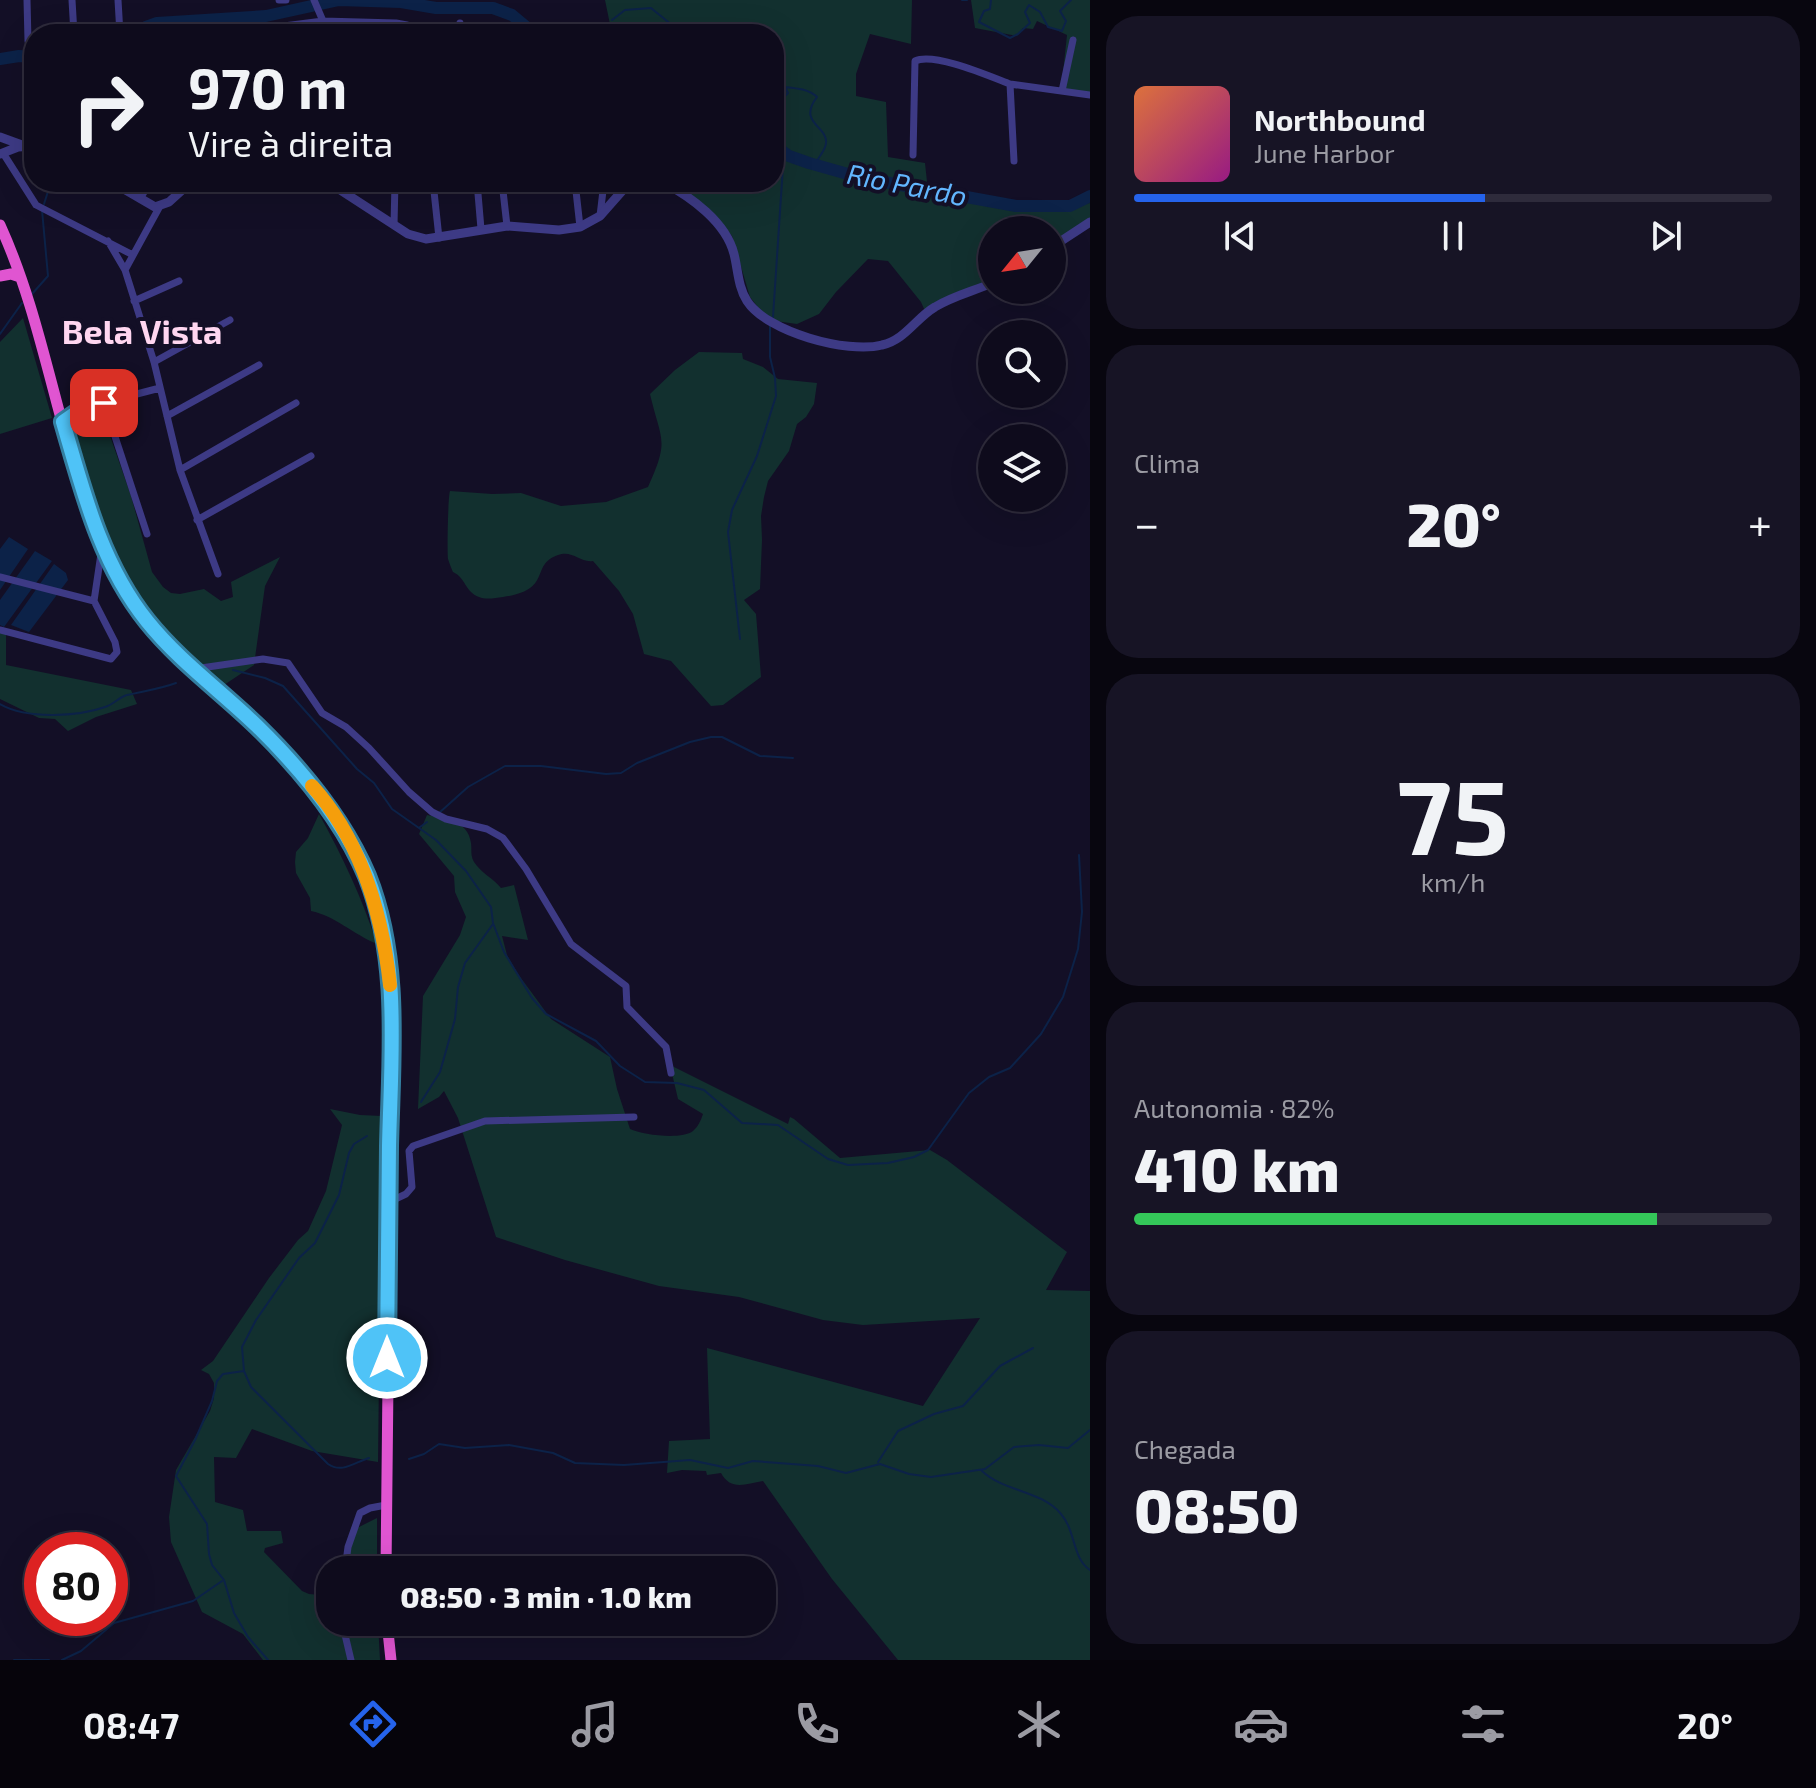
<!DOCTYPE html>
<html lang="pt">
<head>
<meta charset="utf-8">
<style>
	:root { --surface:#0e0b1c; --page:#171425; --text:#f1f3f6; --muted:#9b9ba3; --line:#2e2b3b; --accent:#2563eb }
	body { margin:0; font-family:"Exo 2",sans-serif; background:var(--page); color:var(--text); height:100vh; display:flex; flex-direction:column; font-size:30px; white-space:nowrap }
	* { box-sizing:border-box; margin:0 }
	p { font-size:26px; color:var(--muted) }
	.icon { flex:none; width:44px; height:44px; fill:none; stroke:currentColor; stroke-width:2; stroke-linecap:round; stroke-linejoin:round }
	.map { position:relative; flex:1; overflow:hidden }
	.details { display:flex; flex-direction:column; gap:16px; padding:16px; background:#08060f; width:726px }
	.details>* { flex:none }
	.banner { position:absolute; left:24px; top:24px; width:760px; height:168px; border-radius:32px; box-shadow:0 8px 32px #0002,0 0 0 2px var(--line); background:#0e0b1c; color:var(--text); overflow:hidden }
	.needle { width:52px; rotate:240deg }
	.controls { position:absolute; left:978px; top:216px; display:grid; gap:16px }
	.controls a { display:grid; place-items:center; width:88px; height:88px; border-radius:50%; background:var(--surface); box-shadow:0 8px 32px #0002,0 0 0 2px var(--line); font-size:40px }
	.speed { position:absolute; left:24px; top:1532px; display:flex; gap:16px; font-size:40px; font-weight:700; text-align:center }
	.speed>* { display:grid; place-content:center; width:104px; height:104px; border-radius:50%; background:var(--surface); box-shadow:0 8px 32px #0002,0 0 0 2px var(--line); line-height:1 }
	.speed .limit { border:12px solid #d22; background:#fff; color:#111 }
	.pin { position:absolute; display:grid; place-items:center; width:68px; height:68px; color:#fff; margin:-34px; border-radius:16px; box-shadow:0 4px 12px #0006 }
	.me { position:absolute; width:88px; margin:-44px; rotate:0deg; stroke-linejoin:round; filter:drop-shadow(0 0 6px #0008) }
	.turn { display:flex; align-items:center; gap:28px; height:168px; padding:0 32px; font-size:36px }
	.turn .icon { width:104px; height:104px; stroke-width:2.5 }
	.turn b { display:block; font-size:56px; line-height:68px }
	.big { font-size:60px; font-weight:800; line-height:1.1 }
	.details .tile { flex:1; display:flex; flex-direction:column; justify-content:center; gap:12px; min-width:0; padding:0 28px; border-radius:32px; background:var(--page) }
	.details .dial { align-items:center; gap:0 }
	.dial b { font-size:104px; line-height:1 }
	.song { display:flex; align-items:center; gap:24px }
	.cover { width:96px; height:96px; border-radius:12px; background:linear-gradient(135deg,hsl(20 70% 55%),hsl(310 70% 35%)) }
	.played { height:8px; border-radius:4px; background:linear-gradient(90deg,var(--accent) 55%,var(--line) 55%) }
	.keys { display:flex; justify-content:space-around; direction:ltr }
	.heat { display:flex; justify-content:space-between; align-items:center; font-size:44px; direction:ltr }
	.charge { height:12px; border-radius:6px; background:linear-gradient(90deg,#34c759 82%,var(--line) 0) }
	.trip { position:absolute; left:316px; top:1556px; width:460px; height:80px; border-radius:32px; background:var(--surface); box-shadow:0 8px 32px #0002,0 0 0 2px var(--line); font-weight:800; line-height:80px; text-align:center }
	.tabs { display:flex; height:128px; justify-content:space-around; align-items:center; background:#06040b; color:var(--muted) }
	.tabs .icon { width:56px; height:56px }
	.tabs .current { color:var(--accent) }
	.tabs b { font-size:36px; color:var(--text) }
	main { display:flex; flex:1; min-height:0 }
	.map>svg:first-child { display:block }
</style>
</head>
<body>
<main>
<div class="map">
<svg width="1090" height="1660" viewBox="0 0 1090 1660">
	<rect width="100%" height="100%" fill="#130f26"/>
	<!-- green -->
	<path fill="#12302f" d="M605,0H912L911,44L870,34L856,74V96L886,102L888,157L925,163L928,191C983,195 1035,213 1090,203V223L1052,244V230H992V282L925,311L921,302L888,261L868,259L836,292L819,314L797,324L768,320L750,297L732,236L712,213L671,182H774V34H612Z
		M971,0H1090V96L1061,91L1067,35L1037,21L1033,29L1023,28L1017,36L975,28Z
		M23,318L52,418L0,434V342Z
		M699,352L742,353L743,359L763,367L778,379L817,383L814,404L806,417L797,424L789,451L768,481L764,497L761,516L762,540L760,589L744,600L756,614L761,677L723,705L711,706L671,661L644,654L633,614L619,591L593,561C580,563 573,550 558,555C529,565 554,590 503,597C495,598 486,600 479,597C465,592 466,578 453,572C452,570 449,562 448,559C447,551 448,496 450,491L492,494L521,493L561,506L606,502L648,487C670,439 661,441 650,394L675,370Z
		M100,407L131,496L152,572L163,587L171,593L180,594L204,589L221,601L233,597L231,582L280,557L265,586L254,665L215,691L128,591L98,524L68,424L81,413Z
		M0,633L6,634V665L131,690L137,704L96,717L68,731L55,719L39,718L0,699Z
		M319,814C343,857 362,898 377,944C353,934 335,916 311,911L310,898L296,873L295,862L296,852L308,838Z
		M427,815C445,819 468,820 471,843C472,850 470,855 474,862C481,873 493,878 501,888L514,885L528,940L502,936L507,955L518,974L551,1019L610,1057L617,1089L630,1129C642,1135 682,1140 693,1131C698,1127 701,1120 703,1114L678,1099L670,1065L788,1124L790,1117L794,1119L840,1158L930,1150L947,1160L1067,1252L1046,1290L1090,1291V1660H898L832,1579L763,1481C745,1484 731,1491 721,1473L707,1475L706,1471L682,1470L667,1473L669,1441L710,1439L707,1348L923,1406L980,1318L863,1325L823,1320L739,1297L659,1286L565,1260L496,1237L458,1118L444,1091L439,1097L418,1109L423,996L460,935L466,917L455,892L454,876L419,834Z
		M330,1109L360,1115L382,1116L378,1462L312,1451L252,1429L236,1458L214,1457L215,1502L243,1510L247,1531H281L283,1543L265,1548L264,1552L302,1591L309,1594L330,1596V1622H378L380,1660H263L243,1634L202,1612L171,1542L169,1517L176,1470L210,1411L214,1398V1383L209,1374L201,1370L213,1361L269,1278L298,1240L308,1231L326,1191L342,1125Z
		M377,1518V1570H341L353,1530Z"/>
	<!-- water -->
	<path fill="#0c2248" d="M9,537L28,549L0,590V549Z
		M35,551L52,561L4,627L0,625V600Z
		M54,564L66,573L68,580L29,632L11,625Z"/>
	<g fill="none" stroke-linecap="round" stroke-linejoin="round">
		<!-- stream -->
		<path stroke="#0c2248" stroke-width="2" d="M962,0H967
			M991,0L990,9L984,11L979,22L1010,38L1018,34L1030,23L1025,12L1029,5L1040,12L1048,27L1062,31L1066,21L1060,11L1071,0
			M612,20L625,10L651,8L683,34
			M774,94L785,96L788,93L785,87C795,88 809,89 817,97C797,123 828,126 826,143C826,149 820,155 817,161L820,167
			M44,204L51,182
			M32,294L48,276L42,210
			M773,317L784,151
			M0,334L22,303
			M740,639L728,532L732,510L757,456L776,396L775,378L770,357V326
			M233,670L265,678L283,686L357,769L374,783L392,809L436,840L466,871L491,907L493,923L504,952L532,998L546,1014L596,1041L620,1066L645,1082L677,1083L704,1090L742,1123L778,1125L828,1159L848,1165L888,1163L914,1157L928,1150L969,1093L989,1077L1010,1068L1041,1034L1063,997L1078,949L1082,912L1079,855
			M0,704C26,719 77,717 105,707C113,705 119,697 127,695C144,691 160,689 176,683
			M439,813L468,787L505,766H541L606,774L621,773L637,763L690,742L711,737H722L760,756L793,758
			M420,827L427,822
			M421,1102L440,1072L455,1019L458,987L465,963L493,924
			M367,1136L354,1144L349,1153L339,1195L315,1243L299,1258L256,1320L242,1347L244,1371L251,1387L328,1464C342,1474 355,1462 369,1458
			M244,1371L223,1374L217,1381L212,1401L195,1440L176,1476L207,1524L209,1554L212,1565L224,1580L234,1613L248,1637L268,1660
			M409,1459L424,1454L439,1444L465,1448L509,1445L553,1453L575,1463L624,1465L690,1460L728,1468L753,1461L818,1466L846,1473L880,1464L909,1474L931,1477L985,1469L1014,1447L1039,1445L1068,1448L1090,1430
			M878,1462L898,1431L934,1414L963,1406L1000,1366L1033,1348
			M982,1471C1004,1492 1041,1490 1061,1514C1076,1531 1072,1558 1090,1570
			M14,1660H49
			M62,1660L81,1651L114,1623L193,1601L222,1581"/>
		<!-- river -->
		<path stroke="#0c2248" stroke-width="12" d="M140,34L146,27L157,23L266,16L339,0L401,2L436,8H493L512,15L530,30L545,34
			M0,59L19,56L34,57
			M774,145L789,156L809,163L862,178L1016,206H1070L1090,196"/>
		<!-- minor -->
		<path stroke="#3d3a85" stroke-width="7" d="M27,0L28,41
			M72,0L74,34
			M118,0L120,34
			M279,0H286
			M460,23L461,34
			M220,34L323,21L314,0
			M322,34L323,21L396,23L407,25L417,34
			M1062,91L1073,40
			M3,153L36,205L133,255
			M913,155L915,61C934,52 989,76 1010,84
			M1014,161L1010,84L1090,95
			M433,182L439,238
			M477,182L481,229
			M502,182L507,226
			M575,182L580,227
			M140,199L150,182
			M160,206L125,270L154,362L180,470L218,574
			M600,216L604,182
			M394,225L395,182
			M108,241L125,270
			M134,301L179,281
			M154,362L230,320
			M104,403L147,534
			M167,416L259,365
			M63,422L83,408L160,388
			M180,470L296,403
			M197,520L311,456
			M0,577L94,601
			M0,630L111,659L117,652L115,642L94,601L102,547
			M194,669L263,659L288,663L322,713L346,727L369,748L409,792L432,812L446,819L487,829L503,838L526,869L571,944L626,986L627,1007L666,1047L671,1073
			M389,1202L406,1194L412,1187L409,1151L413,1146L485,1121L634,1117
			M345,1570L348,1547L360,1513L370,1508L386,1505
			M342,1622L351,1660"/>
		<!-- tertiary -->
		<path stroke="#3d3a85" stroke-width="9" d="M0,137L22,145
			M0,154L18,147L34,146
			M112,182L155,207L169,202L191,182
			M328,182L408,234L426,239L507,226L559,230L580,227L600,216L630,182
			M663,182C691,197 726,222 734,254C738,270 738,287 747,301C767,332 847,354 882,345C905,340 916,318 935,307C953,296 974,291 992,283
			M1052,247L1090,222"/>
		<!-- trunk -->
		<path stroke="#e055d1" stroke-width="11" d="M0,225C51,337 60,465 117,575C145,628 190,665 233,705C305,769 364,843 385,939C389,961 390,984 392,1005L386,1570
			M0,276L11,274L20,277
			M387,1622L391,1660"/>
	</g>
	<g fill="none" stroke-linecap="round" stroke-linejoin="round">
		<defs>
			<path id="route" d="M104,403L83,408L63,422C83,491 101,564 147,621C179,661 221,691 257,726C301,769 343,819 367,876C401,961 391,1056 389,1146C388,1216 388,1287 387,1358"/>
		</defs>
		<!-- route casing -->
		<use href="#route" stroke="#337fa1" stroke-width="20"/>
		<!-- route -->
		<use href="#route" stroke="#4fc3f7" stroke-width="14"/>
		<!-- slow -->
		<path stroke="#f59e0b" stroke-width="14" d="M312,786C362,841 382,914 390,985"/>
	</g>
	<g text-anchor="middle" stroke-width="8" stroke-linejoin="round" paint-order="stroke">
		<!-- water labels -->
		<g font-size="28" font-style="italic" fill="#62b6ff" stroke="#130f26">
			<text transform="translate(907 185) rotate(11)" y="10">Rio Pardo</text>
		</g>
		<!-- district labels -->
		<g font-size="34" font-weight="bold" fill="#ffd6f0" stroke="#130f26">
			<text x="142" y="344">Bela Vista</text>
		</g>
	</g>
</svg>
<div class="controls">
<a><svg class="needle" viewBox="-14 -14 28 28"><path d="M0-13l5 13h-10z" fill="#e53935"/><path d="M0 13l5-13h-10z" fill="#9b9ba3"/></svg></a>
<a><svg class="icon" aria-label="search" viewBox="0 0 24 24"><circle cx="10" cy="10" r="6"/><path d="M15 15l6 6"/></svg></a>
<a><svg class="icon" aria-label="layers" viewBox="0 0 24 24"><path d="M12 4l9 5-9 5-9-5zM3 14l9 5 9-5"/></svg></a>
</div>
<div class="speed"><div class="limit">80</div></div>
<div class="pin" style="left:104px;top:403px;background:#d93025"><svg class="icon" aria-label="arrive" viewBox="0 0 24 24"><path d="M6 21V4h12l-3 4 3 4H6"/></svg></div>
<svg class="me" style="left:387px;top:1358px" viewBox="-20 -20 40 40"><circle r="17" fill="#4fc3f7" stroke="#fff" stroke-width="3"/><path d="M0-11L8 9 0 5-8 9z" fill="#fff"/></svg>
<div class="trip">08:50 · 3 min · 1.0 km</div>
<div class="banner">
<div class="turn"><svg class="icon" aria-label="right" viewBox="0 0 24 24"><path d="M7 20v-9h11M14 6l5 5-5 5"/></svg><div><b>970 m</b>Vire à direita</div></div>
</div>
</div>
<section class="details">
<div class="tile">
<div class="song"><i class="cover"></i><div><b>Northbound</b><p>June Harbor</p></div></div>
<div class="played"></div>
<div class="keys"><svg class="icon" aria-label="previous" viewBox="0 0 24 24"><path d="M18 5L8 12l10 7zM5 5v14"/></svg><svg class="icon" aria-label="pause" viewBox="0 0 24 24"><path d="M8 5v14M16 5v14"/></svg><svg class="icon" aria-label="next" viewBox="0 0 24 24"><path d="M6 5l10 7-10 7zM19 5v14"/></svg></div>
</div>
<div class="tile"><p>Clima</p>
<div class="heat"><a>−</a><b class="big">20°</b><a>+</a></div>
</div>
<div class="tile dial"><b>75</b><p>km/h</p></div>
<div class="tile"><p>Autonomia · 82%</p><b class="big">410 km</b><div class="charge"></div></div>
<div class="tile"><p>Chegada</p><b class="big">08:50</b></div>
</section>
</main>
<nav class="tabs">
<b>08:47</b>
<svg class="icon current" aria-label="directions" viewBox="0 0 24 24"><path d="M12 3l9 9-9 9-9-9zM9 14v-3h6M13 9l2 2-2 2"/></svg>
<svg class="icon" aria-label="music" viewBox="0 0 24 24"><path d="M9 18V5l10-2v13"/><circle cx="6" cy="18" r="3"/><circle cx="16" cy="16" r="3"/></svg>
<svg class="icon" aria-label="phone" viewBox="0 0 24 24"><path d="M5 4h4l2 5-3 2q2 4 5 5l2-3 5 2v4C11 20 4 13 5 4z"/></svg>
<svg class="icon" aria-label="climate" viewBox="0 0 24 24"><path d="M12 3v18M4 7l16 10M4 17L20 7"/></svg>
<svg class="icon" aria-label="car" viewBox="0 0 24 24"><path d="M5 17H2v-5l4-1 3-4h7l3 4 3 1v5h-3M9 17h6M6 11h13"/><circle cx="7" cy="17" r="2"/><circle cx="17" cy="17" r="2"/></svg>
<svg class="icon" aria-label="filters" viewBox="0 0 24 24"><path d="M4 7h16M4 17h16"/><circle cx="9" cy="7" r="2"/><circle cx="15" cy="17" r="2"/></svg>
<b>20°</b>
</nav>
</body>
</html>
